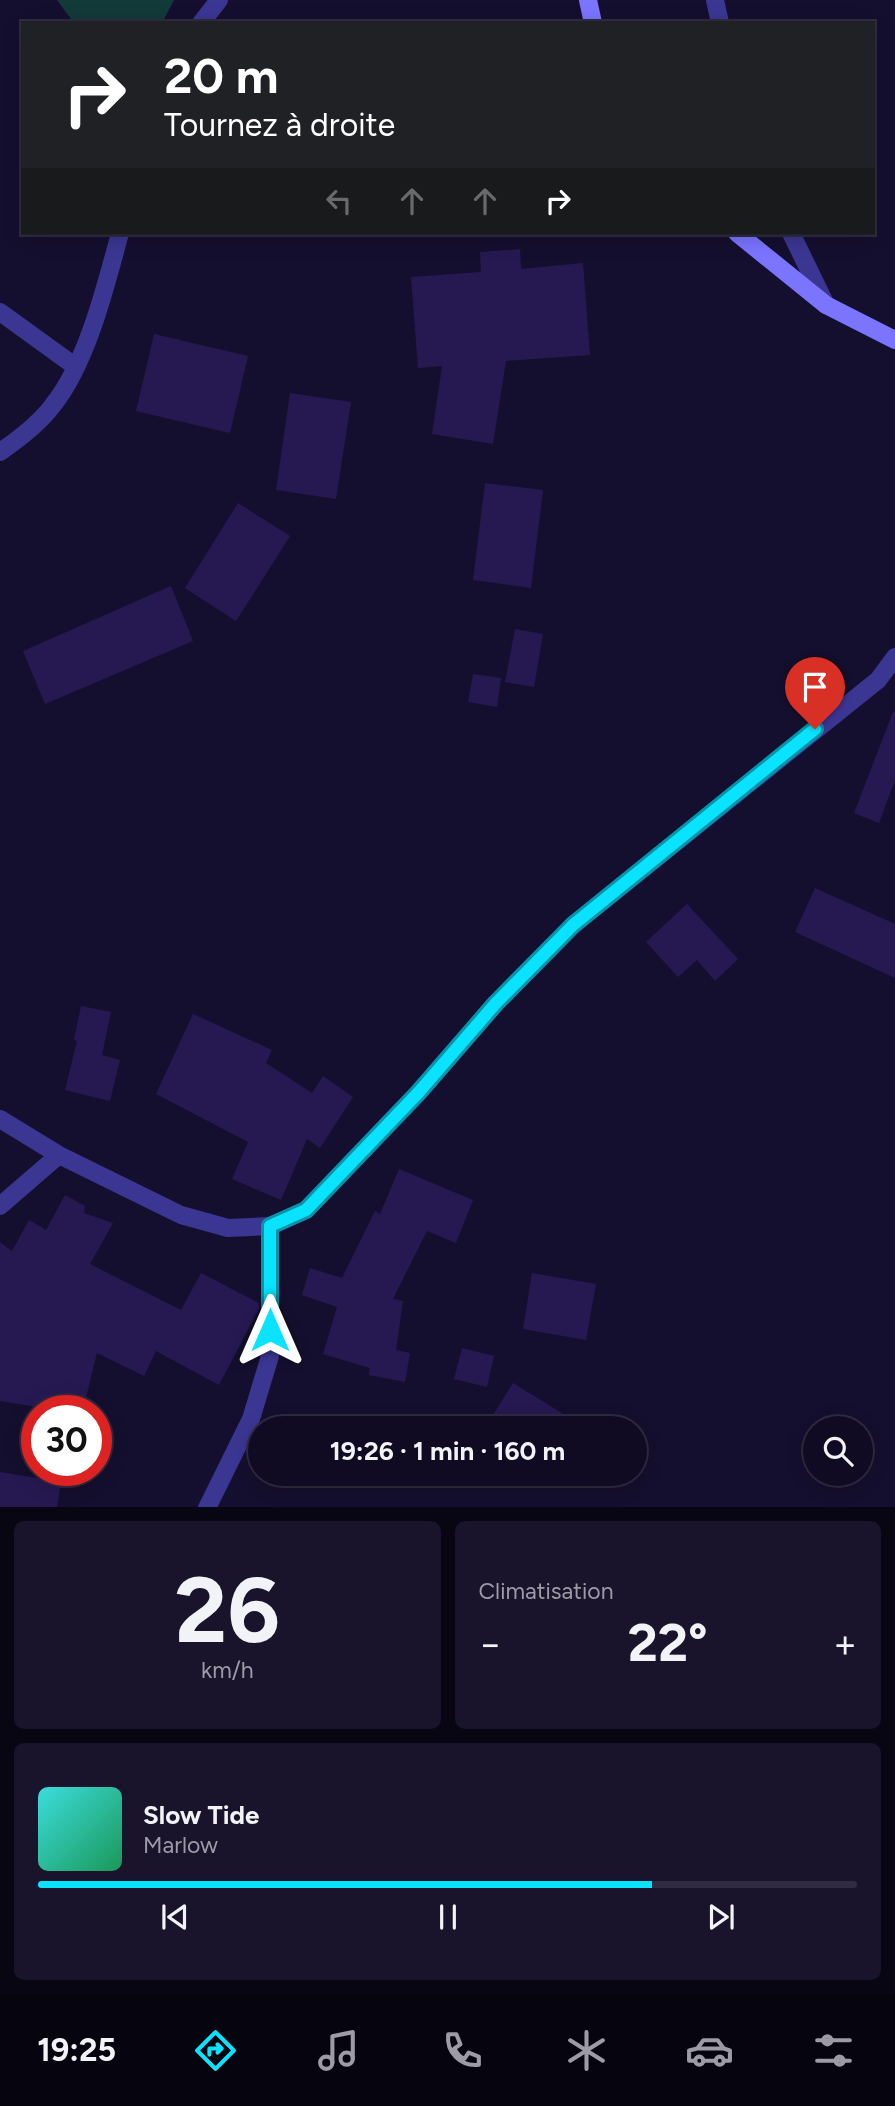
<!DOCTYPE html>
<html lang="fr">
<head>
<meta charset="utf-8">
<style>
	:root { --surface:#100b23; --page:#19142b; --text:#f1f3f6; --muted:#9c9ba6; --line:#302b41; --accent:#09e3ff }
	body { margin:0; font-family:Figtree,sans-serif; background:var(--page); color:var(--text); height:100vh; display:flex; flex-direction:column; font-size:26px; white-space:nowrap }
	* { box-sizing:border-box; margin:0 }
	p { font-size:23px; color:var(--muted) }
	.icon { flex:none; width:38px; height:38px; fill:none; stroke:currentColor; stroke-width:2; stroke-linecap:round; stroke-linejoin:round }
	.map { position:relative; height:1507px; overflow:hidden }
	.sheet { display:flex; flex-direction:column; gap:14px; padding:14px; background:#090613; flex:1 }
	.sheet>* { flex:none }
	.guide { position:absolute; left:21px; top:21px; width:854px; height:214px; border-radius:0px; box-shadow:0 4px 18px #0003,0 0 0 2px var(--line); background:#202124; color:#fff; overflow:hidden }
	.tools { position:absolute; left:803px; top:1416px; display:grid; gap:14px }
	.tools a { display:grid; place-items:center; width:70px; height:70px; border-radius:50%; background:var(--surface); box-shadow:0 4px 18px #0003,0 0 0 2px var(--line); font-size:35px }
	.speed { position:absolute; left:21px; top:1395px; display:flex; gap:14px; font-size:35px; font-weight:700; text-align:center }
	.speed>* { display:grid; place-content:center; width:91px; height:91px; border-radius:50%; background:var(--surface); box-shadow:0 4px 18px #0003,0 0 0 2px var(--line); line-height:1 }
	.speed .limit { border:10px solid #d22; background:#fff; color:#111 }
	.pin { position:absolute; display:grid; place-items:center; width:60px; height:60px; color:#fff; margin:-72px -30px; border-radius:50% 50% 50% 0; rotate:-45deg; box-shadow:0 0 7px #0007 }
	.pin .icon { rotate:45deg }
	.me { position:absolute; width:77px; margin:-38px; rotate:0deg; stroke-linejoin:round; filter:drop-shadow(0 0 5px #0008) }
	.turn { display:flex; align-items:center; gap:24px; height:147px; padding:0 28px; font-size:32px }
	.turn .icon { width:91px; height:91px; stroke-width:2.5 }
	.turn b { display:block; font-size:49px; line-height:60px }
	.lanes { display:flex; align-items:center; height:66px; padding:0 28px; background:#0003; justify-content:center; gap:35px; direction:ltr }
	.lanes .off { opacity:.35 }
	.big { font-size:52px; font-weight:700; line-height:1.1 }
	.sheet .widget { flex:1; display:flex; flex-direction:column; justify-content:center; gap:10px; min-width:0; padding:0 24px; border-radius:10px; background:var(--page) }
	.sheet .dial { align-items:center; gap:0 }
	.dial b { font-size:91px; line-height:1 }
	.song { display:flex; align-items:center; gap:21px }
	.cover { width:84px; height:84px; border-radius:10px; background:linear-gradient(135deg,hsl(180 70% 55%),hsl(150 70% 35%)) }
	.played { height:7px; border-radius:4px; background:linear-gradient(90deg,var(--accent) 75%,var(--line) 75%) }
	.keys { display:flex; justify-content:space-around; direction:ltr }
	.heat { display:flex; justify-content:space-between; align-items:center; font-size:38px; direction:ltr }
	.sheet .tiles { flex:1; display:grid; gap:14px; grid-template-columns:1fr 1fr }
	.widget:last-child { grid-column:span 2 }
	.trip { position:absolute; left:248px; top:1416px; width:399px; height:70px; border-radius:35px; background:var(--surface); box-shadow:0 4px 18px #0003,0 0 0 2px var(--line); font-weight:700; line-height:70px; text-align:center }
	.tabs { display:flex; height:112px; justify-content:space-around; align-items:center; background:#06040e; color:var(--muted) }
	.tabs .icon { width:49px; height:49px }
	.tabs .selected { color:var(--accent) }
	.tabs b { font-size:32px; color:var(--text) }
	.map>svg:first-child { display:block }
</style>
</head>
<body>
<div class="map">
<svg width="895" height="1508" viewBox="0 0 895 1508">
	<rect width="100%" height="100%" fill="#150f2f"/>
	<!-- green -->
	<path fill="#123a39" d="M57,0H174L162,23H74Z"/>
	<!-- building -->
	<path fill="#261952" d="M520,249L521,269L583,263L590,355L506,361L493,444L432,434L442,366L418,368L411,277L481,272L480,252Z
		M154,334L248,356L230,433L136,411Z
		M290,393L351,402L336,499L276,490Z
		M485,483L543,490L531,588L473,580Z
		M238,503L290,536L236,621L185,588Z
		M171,586L193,641L45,704L23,651Z
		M515,629L543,634L534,687L505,682Z
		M473,674L501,678L497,707L468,702Z
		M893,712L895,713V780L879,823L854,813Z
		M815,888L895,924V978L795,932Z
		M687,904L738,959L715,981L697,960L678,977L646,942Z
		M81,1006L111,1012L102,1055L120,1060L110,1101L65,1090L77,1041L74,1040Z
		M193,1014L272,1050L266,1063L312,1093L323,1076L353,1097L320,1148L307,1139L281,1200L232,1179L248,1142L156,1094Z
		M399,1169L473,1200L456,1243L427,1231L393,1299L403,1301L396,1350L410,1353L405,1382L369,1375L370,1368L323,1354L337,1307L302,1295L310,1268L342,1278L375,1211L380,1214Z
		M65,1195L85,1206L84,1213L113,1223L90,1264L181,1310L201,1273L259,1303V1309L219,1385L156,1351L144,1376L97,1353L83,1410H69L37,1403V1407L0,1401V1242L12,1251L29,1220L46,1230Z
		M532,1273L596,1284L586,1340L523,1329Z
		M462,1348L494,1356L487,1387L454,1379Z
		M513,1383L586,1428H485Z
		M0,1472L61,1482L57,1508H0Z
		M347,1474H425L424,1486L347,1477Z"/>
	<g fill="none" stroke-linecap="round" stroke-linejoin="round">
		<!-- street -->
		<path stroke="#3b3692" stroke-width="18" d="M715,0L720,23
			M201,23L219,0
			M791,233L826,305
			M0,312L76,367
			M0,452C19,439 39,424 53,405C87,363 106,285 120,233
			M0,1119L59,1155L181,1215L228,1228L270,1226L306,1210L418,1093L496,1003L573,925L878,680L895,657
			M0,1206L59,1155
			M207,1508L251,1419L270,1356V1226"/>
		<!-- secondary -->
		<path stroke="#7a74ff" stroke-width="18" d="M588,0L593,23
			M737,233L826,305L895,340"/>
	</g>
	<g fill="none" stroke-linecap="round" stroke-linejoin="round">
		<defs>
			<path id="route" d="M270,1330V1226L306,1210L418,1093L496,1003L573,925L815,729"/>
		</defs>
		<!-- route casing -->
		<use href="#route" stroke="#0694a6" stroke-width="18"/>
		<!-- route -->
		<use href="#route" stroke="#09e3ff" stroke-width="12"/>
	</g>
</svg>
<div class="tools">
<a><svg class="icon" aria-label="search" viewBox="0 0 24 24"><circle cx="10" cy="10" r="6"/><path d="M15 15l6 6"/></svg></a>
</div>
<div class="speed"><div class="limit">30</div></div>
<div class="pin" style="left:815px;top:729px;background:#d93025"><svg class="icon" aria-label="arrive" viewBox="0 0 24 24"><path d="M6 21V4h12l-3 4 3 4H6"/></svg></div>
<svg class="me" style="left:270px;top:1330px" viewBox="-20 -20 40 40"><path d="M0-17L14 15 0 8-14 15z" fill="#09e3ff" stroke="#fff" stroke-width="4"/></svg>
<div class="trip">19:26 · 1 min · 160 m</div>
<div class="guide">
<div class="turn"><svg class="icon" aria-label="right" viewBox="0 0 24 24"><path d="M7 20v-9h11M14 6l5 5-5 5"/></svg><div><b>20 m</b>Tournez à droite</div></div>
<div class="lanes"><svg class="icon off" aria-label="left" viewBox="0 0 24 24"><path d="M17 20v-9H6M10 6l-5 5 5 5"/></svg><svg class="icon off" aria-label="ahead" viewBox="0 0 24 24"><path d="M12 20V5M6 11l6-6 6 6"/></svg><svg class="icon off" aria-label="ahead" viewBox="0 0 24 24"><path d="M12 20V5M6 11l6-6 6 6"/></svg><svg class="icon" aria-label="right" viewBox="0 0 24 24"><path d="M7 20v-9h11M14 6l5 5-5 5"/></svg></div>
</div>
</div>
<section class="sheet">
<div class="tiles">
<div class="widget dial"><b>26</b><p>km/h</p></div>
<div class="widget"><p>Climatisation</p>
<div class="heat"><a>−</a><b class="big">22°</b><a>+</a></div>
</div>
<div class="widget">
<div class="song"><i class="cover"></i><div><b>Slow Tide</b><p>Marlow</p></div></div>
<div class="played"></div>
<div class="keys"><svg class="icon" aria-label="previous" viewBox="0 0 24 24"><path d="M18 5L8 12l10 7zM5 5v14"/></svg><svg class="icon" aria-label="pause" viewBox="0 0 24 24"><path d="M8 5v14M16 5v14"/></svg><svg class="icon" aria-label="next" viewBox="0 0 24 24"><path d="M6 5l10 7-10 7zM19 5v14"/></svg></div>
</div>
</div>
</section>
<nav class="tabs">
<b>19:25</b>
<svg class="icon selected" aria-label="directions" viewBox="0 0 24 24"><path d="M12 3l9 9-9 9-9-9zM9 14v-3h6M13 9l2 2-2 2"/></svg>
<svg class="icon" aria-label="music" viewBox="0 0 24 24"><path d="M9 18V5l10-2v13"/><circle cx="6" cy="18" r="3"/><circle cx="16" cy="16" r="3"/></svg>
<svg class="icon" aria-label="phone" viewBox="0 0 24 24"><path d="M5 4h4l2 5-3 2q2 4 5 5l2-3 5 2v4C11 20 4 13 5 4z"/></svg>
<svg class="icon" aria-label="climate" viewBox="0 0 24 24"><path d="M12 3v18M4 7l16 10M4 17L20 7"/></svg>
<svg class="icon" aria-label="car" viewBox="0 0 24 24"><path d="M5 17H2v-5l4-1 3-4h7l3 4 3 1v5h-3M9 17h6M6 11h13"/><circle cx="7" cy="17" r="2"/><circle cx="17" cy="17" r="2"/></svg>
<svg class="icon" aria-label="filters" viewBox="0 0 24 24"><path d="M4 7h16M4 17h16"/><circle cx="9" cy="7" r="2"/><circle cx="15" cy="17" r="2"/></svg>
</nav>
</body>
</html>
